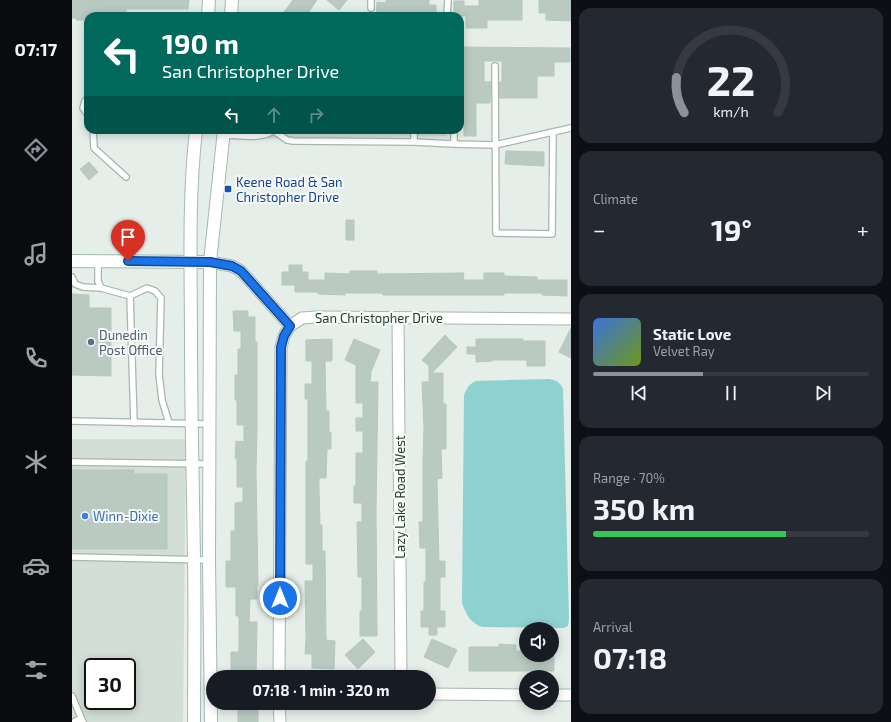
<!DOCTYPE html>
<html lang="en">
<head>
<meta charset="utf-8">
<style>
	:root { --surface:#171b24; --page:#242831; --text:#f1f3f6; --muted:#9ea1a6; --line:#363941; --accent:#8c9099 }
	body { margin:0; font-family:"Exo 2",sans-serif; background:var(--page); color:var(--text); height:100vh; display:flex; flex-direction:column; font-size:15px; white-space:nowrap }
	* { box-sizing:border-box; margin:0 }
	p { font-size:13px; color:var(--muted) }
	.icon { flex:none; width:22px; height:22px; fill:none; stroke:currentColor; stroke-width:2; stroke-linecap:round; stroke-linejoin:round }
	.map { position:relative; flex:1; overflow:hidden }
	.details { display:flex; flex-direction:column; gap:8px; padding:8px; background:#0d0f14; width:320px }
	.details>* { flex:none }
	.top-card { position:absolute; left:12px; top:12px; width:380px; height:122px; border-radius:12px; box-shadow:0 2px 10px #0003; background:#00695c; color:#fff; overflow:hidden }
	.tools { position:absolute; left:447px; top:622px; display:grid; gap:8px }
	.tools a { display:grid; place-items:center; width:40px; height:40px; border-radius:50%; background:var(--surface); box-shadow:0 2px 10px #0003; font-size:20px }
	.speed { position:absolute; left:12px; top:658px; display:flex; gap:8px; font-size:20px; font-weight:700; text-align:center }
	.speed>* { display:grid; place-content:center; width:52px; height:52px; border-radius:50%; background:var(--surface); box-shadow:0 2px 10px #0003; line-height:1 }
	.speed .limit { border:2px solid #111; border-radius:6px; background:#fff; color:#111 }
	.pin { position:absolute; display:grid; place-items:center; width:34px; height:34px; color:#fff; margin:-41px -17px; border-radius:50% 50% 50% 0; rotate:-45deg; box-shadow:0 0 4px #0007 }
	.pin .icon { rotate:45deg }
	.me { position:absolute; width:44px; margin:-22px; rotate:0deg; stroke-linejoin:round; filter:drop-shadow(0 0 3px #0008) }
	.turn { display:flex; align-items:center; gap:14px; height:84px; padding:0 12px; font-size:18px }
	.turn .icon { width:52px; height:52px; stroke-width:2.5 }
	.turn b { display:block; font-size:28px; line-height:34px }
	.lanes { display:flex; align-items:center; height:38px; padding:0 12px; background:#0003; justify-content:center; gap:20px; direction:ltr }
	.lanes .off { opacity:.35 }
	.big { font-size:30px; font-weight:700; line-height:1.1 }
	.details .tile { flex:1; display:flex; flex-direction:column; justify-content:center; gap:6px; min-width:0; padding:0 14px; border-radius:12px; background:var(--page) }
	.details .dial { align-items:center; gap:0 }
	.dial svg { height:104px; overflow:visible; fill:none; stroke:var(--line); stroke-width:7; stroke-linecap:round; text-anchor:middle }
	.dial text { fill:var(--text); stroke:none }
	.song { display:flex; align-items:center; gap:12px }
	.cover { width:48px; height:48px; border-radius:6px; background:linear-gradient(135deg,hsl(220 70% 55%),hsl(80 70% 35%)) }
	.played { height:4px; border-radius:2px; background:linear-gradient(90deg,var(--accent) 40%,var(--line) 40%) }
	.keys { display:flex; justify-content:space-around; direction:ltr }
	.heat { display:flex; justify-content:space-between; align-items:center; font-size:22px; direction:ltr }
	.charge { height:6px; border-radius:3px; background:linear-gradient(90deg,#34c759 70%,var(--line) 0) }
	.trip { position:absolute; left:134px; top:670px; width:230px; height:40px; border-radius:20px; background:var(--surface); box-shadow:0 2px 10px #0003; font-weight:700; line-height:40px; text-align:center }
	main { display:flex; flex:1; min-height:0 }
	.tabs { display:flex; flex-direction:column; width:72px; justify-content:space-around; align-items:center; background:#090b0e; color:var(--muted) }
	.tabs .icon { width:28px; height:28px }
	.tabs .on { color:var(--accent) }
	.tabs b { font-size:18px; color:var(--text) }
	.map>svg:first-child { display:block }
</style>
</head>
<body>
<main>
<nav class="tabs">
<b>07:17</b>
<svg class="icon on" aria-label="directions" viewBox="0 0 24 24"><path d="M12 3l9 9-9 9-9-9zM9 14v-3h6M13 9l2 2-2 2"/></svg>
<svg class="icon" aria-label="music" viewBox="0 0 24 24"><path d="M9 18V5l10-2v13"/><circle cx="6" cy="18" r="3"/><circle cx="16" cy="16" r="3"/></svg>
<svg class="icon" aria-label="phone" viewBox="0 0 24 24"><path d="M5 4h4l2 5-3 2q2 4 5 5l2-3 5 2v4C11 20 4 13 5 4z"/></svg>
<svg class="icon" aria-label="climate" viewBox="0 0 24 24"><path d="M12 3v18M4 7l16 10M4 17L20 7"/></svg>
<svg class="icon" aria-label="car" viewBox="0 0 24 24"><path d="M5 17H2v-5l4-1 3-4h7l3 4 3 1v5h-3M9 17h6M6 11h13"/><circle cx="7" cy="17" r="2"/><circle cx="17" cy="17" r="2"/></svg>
<svg class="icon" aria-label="filters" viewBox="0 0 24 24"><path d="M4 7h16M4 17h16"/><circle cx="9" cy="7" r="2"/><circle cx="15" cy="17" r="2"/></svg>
</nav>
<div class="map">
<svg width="499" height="722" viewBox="0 0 499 722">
	<rect width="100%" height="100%" fill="#e5eee8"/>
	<!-- built -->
	<path fill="#d3ded7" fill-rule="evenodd" d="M160,130H375V136L159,139Z
		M0,439H114L111,722H0ZM21,667H55V701H21Z"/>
	<!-- water -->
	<path fill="#8ed2d0" d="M477,379C484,380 488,382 491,389L497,619L496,626L492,628L410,627C398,623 394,614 390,603L392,395C395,388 397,384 404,381Z"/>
	<!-- building -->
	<path fill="#bac9c1" stroke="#b7c8be" d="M0,0H117L116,9H54V16L17,14L16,20H4V18H0Z
		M221,0H245L234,16H209Z
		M255,0H275L267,10Z
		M314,0H357V5H364V16H304L305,2L314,3Z
		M407,0H450V20H415V28H394V16H382V1H392V6H407Z
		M467,0H499V21L474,20V13H467Z
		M390,47L498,48V62H482V76H465V98H427V82H430V61H412V82H419L418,103H404V136H392V96H390Z
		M434,151L472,152V166L433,164Z
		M17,162L26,172L17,180L8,169Z
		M274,220H282V240H274Z
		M217,265H230V272H236V280H253V273L278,274V271H305V274L392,273L391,280H412V273H432V276L465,277V280H495V296L470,295V293H432V295H311L310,293H273V295L246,294V292H223V285H210V272H217Z
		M0,294L17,295V308H39V376L0,375Z
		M161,311H176V317H183V342H185V430L184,471L186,586H185V599H178L177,622H185L184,675H159V652H167V616H164V587H154V561H159V531H163V503L171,502V487H165V458H163L164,441L172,442V425H165V400H163V375H166V349H169V331H162Z
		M499,328V358L487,352Z
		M373,335L385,347L360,373H371V404H374V449H369L370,478L365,479L367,561H373V577H368V611H373V627H365V635H357V627H349V611H352V582H354V548H348L347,522H351V462L352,427L350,382H357V366L350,360Z
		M260,339V361H253L254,411H257V432H259V449H255L254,478H247V488L248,525H250V551H253L254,640L263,641L262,669L240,668V654H233L234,640L233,581H241V564H234V461H236V399H233V384H240V361H234V340Z
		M282,339L308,350L299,372L298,382H306L304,511L305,636H288V611H290V577H286L285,522H290V503H282V486H284V453H291V431H284V418H291V403H284V365L273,360Z
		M404,339H451V341H473V366H455V360H420V361L404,362V354H395V347H404Z
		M0,470H62V474H95V549H0Z
		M291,639L303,652L286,669L273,655Z
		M360,639L385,650L376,668L352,657Z
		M427,644L444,645V651H452V655H482V671H397V647H427Z
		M169,703H186V722H166V709L169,708Z"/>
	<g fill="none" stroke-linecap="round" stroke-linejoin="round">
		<defs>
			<path id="lane" d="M299,0V8
				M375,15L376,0
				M423,66L424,233L480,234L481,132
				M16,98L13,101L11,108L16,115
				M21,130L22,148L54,177
				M342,130V142
				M382,130V144L423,145L499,128
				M202,131L215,140L221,141L342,142L382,144
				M152,135C167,135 189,140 202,130
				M26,261V281L29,288
				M0,277L3,284L11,287L29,288L58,296
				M0,421L137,424
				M62,423L58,296L75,288L83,291L89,298L87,374L90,400L97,423
				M0,462L137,464
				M0,557L137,560
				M0,696L11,722
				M2,722L9,718"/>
			<path id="street" d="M138,262L160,266L169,271L218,326L230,318L245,317L499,319
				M326,318L329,677
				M207,677L209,347L212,336L218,326
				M357,694L454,695
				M480,695H499
				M207,703L208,722"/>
			<path id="secondary" d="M136,16L137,0
				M159,16L160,0
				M0,261L138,262
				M122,722C122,668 123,613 122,559C121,486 119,414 119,341C119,271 116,200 124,130
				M139,722L137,560L138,262L152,130"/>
		</defs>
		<!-- lane casing -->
		<use href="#lane" stroke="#a7b6ae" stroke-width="8"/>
		<!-- street casing -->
		<use href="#street" stroke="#a7b6ae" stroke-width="13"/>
		<!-- secondary casing -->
		<use href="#secondary" stroke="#a3baae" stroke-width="14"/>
		<!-- lane -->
		<use href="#lane" stroke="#fff" stroke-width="5.5"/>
		<!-- street -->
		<use href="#street" stroke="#fff" stroke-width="11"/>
		<!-- secondary -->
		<use href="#secondary" stroke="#fff" stroke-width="12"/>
	</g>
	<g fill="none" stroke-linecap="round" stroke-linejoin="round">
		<defs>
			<path id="route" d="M56,261L138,262L160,266L169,271L218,326L212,336L209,347L208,598"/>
		</defs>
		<!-- route casing -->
		<use href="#route" stroke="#114b97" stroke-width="10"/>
		<!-- route -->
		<use href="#route" stroke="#1a73e8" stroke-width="7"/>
	</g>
	<!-- markers -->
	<rect fill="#1a4fb4" stroke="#f6faf7" stroke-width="1.5" x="152" y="185" width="8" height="8" rx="2"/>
	<circle fill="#5c6f8a" stroke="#f6faf7" stroke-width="1.5" cx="19" cy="342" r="4"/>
	<circle fill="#3f7fe0" stroke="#f6faf7" stroke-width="1.5" cx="13" cy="516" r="4"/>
	<g text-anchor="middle" stroke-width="4" stroke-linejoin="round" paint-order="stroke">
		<!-- transit labels -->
		<g font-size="13" fill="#164399" stroke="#f6faf7" text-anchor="start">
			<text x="164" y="187">Keene Road &amp; San<tspan x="164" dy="15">Christopher Drive</tspan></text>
		</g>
		<!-- street labels -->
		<g font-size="13" fill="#244033" stroke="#f6faf7">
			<text x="307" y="323">San Christopher Drive</text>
			<text transform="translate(328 497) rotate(-90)" y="5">Lazy Lake Road West</text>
		</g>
		<!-- service labels -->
		<g font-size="13" fill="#4e5e75" stroke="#f6faf7" text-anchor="start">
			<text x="27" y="340">Dunedin<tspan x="27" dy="15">Post Office</tspan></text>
		</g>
		<!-- shop labels -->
		<g font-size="13" fill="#366cbe" stroke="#f6faf7" text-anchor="start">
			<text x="21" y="521">Winn-Dixie</text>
		</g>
	</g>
</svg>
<div class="tools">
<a><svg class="icon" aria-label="sound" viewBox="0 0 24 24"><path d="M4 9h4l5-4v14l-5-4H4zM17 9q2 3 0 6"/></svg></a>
<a><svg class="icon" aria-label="layers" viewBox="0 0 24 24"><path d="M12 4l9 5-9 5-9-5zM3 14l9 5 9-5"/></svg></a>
</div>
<div class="speed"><div class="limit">30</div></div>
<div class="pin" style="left:56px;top:261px;background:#d93025"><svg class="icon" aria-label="arrive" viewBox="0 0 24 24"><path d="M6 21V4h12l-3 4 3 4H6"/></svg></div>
<svg class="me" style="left:208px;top:598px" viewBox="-20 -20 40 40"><circle r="17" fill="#1a73e8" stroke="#fff" stroke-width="3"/><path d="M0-11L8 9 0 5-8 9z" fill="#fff"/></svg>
<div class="trip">07:18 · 1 min · 320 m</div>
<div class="top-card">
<div class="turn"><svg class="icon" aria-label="left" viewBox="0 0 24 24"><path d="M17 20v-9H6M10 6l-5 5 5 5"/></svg><div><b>190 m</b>San Christopher Drive</div></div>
<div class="lanes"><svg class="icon" aria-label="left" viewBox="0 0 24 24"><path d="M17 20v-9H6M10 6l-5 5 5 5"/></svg><svg class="icon off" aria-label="ahead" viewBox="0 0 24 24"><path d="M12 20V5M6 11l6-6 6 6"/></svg><svg class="icon off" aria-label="right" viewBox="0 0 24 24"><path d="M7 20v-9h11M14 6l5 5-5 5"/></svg></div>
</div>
</div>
<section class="details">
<div class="tile dial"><svg viewBox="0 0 100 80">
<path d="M14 69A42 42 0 1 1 86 69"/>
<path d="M14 69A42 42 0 0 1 8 42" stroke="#8c9099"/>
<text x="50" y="56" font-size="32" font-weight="700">22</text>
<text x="50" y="72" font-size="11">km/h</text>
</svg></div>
<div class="tile"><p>Climate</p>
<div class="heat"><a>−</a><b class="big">19°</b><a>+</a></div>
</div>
<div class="tile">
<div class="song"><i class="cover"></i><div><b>Static Love</b><p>Velvet Ray</p></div></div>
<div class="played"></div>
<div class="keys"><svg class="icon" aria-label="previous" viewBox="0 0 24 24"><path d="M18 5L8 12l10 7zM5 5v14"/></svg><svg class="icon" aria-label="pause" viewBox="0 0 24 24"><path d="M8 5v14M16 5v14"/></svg><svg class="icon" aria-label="next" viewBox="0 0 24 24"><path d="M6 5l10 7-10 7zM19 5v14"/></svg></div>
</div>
<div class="tile"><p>Range · 70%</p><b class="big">350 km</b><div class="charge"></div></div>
<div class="tile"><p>Arrival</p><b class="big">07:18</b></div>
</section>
</main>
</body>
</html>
